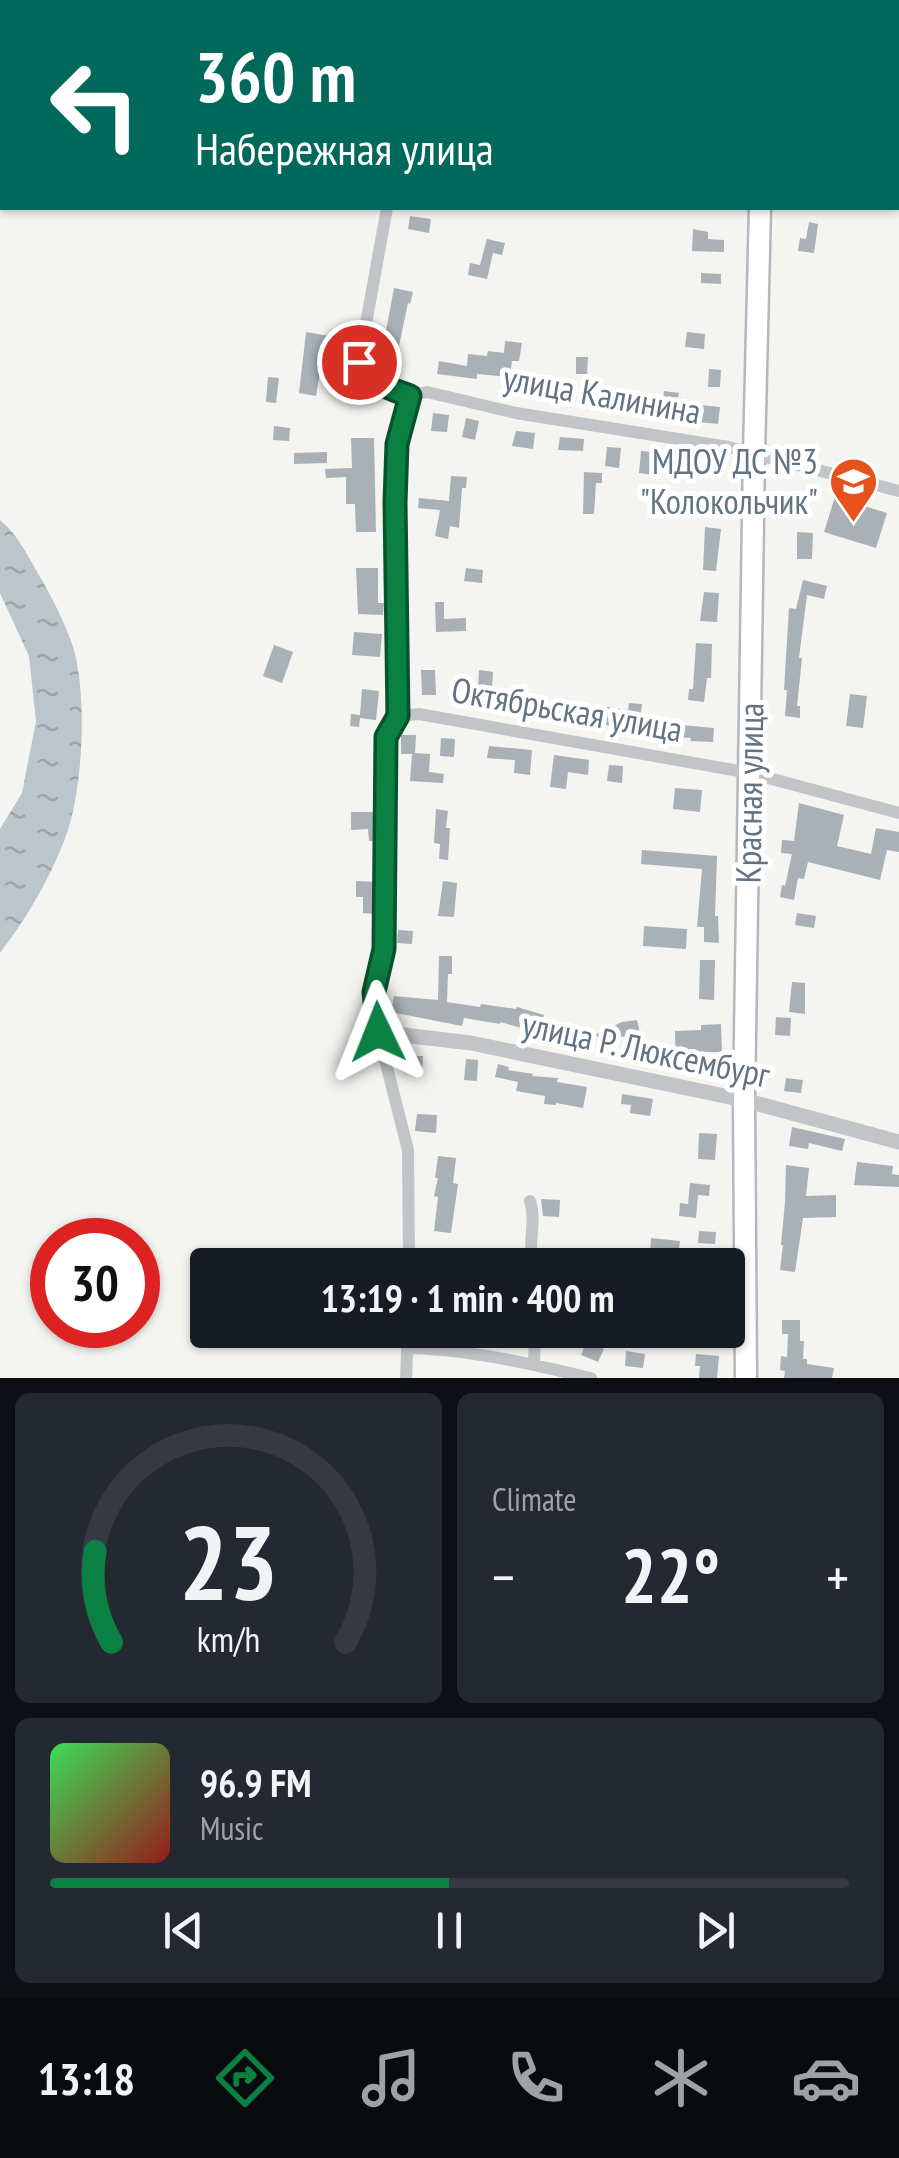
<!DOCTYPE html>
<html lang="en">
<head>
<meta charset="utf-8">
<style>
	:root { --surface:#171b24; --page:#242831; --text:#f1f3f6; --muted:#9ea1a6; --line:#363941; --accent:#0b8043 }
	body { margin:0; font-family:"PT Sans Narrow",sans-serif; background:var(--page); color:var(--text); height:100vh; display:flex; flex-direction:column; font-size:38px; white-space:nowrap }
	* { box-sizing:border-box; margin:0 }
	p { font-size:32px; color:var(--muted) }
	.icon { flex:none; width:55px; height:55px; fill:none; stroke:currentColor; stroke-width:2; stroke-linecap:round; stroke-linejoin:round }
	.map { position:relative; height:1378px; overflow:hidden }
	.panel { display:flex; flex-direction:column; gap:15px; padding:15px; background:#0d0f14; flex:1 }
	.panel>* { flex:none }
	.hud { position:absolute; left:0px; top:0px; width:900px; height:210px; box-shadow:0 2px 8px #0004; background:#00695c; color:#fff; overflow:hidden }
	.speed { position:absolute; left:30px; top:1218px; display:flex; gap:20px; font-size:50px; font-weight:700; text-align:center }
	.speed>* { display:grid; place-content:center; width:130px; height:130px; border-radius:50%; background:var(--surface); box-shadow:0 2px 8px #0004; line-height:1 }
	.speed .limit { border:15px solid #d22; background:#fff; color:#111 }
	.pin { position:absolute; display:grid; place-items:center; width:85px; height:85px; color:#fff; margin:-42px; border:5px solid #fff; border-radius:50%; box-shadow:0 2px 10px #0007 }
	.me { position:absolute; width:110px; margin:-55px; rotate:358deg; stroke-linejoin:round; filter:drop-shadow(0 0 8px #0008) }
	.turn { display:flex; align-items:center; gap:35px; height:210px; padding:0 30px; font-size:45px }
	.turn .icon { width:130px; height:130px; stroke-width:2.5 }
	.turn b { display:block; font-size:70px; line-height:85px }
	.big { font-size:75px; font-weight:800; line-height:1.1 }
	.panel .tile { flex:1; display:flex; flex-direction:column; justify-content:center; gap:15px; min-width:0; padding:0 35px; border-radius:15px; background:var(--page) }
	.panel .dial { align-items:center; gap:0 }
	.dial svg { height:260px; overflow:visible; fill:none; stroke:var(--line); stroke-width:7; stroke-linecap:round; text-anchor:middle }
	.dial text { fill:var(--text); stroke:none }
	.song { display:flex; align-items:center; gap:30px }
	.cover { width:120px; height:120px; border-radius:15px; background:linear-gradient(135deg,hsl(130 70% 55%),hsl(0 70% 35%)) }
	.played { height:10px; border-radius:5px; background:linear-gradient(90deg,var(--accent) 50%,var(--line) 50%) }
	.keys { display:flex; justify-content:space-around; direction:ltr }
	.heat { display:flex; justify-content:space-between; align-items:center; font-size:55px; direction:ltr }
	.panel .tiles { flex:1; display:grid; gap:15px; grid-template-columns:1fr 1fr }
	.tile:last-child { grid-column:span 2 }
	.trip { position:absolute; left:190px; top:1248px; width:555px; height:100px; border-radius:10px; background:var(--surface); box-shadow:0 2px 8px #0004; font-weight:800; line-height:100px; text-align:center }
	.tab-bar { display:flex; height:160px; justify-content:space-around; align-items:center; background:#090b0e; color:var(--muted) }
	.tab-bar .icon { width:70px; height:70px }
	.tab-bar .active { color:var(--accent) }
	.tab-bar b { font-size:45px; color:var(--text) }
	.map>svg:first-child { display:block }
</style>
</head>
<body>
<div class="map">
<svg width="899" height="1378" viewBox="0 0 899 1378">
	<defs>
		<pattern id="water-ripples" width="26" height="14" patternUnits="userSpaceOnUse" patternTransform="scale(2.5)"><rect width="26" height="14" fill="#bac6cb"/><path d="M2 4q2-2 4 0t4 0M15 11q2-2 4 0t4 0" fill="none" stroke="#9ba5aa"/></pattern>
	</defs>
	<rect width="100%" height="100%" fill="#f4f4f0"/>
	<!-- water -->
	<path fill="url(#water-ripples)" d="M0,520C19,536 30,560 43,582C54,602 65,623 72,644C88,691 83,787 67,833C52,875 27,918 0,953V829L22,793L36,721L29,656L0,593Z"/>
	<!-- building -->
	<path fill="#a9b1b6" d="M410,216L431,219L429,233L408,229Z
		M809,222L818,224L814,253L798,251L800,238L806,239Z
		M693,229L708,232V239L724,240V252L692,251Z
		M487,239L505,243L502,255L493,253L487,279L468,275L470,263L480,265Z
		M701,273L721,274V284L701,283Z
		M394,288L413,292L410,304L408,303L397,355L382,352Z
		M306,332L329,336L326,354H323L316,396L299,393Z
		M687,332L705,334L704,349L685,347Z
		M505,341L522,343L519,361H512L510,377L477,374V379L437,374L439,361L467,366L468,354L487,356L488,351L504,353Z
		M576,357H588L587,374H576Z
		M709,369L721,370L720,387H708Z
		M268,377L279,378L276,403L266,402Z
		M528,378L562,386L560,396L525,391Z
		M664,391L679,393L678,398L681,399L680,409H676L675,414L669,413L668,417L632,409L636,394L663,400Z
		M700,405L720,407L718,424L698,422Z
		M433,413L449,415L447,432L431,431Z
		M466,418L479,421L475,440L462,437Z
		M274,426L290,428L289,441L273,440Z
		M516,431L535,433L533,449L512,446Z
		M560,437L584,439L583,451L558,450Z
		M351,438H374L376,532H356L355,504H346V477L326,478L325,469L352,468Z
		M607,447L621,448L619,468L605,466Z
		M641,451L655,452L653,475L639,473Z
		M327,452V463L294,464V453Z
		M584,472L602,473V483H596L594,514H583Z
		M451,476L467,477L466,488H462L459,528L450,526L448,539L435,536L440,510L418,508L419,498L449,501Z
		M835,497L887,513L876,548L824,532Z
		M705,527L721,529L716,571L703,570Z
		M797,532L813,533L812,559H797Z
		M356,568H378V603H384L383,615L358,614Z
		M466,568L483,570L482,583L464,581Z
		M803,580L827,586L824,599L807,595L799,658H802L797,706H800V718L785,716L787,690H784L789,608L796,609Z
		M704,592L719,593L717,622L700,621Z
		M435,602H444V619L466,618V631L436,632Z
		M354,632L382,634L380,657L352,655Z
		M696,643L712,644L711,678H707L704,702L688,700L689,689H693Z
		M274,645L293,652L282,683L263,676Z
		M421,670H435L436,695H422Z
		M479,670L493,672L492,688L478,687Z
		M362,689L379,691L376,720L360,718L359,727L350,726L351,714L360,715Z
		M850,694L867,696L863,728L846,726Z
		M484,695L515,698L513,713L502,711L503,706L484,705Z
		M629,703L642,704L639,729L581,722L582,708L607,710V707L628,710Z
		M546,704L564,706L563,719L546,716Z
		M680,725L714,728L713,742L690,741L691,738L679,737Z
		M401,735H416L415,753L430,754L429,772L444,774L443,783L410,781L412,754H401Z
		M441,738L455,739L454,757L440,756Z
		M489,746L532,750L530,775L514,773L515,760L487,758Z
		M554,755L589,760L588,775L568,772L566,789L550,787Z
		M609,765L623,766L622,783L607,781Z
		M675,788L702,790L700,812L673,809Z
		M799,803L844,815L837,846L871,854L876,828L899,832V852L887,850L880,880L808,862L804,879L798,878L794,900L780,897L782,885L785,886L792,854L781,853L782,840L794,841Z
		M436,809L448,811L446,828H450L448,860L439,859L440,844L434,843Z
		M351,812H375V841H369L368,829L351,830Z
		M642,850L717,856L715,916H718L719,943L704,942V927H697L702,869L641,864Z
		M356,881L375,882L374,914L363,913V897H356Z
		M443,881L457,883L454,917L438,916Z
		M797,913L816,916L814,928L795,925Z
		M644,926L687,929L686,949L643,946Z
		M398,930L413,931L412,944L397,943Z
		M439,956H452V974H448L447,1002L480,1007L481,1004L516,1009L517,1007L544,1015L539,1033L500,1022V1024L464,1018L462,1026L391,1012L394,996L438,1000Z
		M700,960H715L714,1000L699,999Z
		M792,982L805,983V1014L789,1012Z
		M776,1017L791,1018L790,1036L775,1035Z
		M637,1020L640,1033L611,1039L615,1047L604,1052L596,1034L622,1022Z
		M721,1024L722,1052H694L695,1071L676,1072L675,1031L701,1030V1025Z
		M636,1041H649L648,1057L635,1056Z
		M410,1056H423L422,1071H410Z
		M466,1059L478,1060L477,1081L464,1080Z
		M498,1064L509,1067L508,1070L533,1074L532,1076L558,1078L557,1082L587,1087L583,1108L556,1103V1105L544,1104L545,1096L516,1091L518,1082L495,1077Z
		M786,1078L803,1080L801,1093L784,1091Z
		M622,1094L653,1099L650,1116L630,1113L631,1105L621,1104Z
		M417,1114L437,1115L436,1133L415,1131Z
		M792,1127L845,1139L842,1151L809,1143L808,1149L789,1146Z
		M699,1133L717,1134L715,1160L698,1159Z
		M438,1156L456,1158L453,1183L458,1184L451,1233L434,1231L438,1197L434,1196L438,1178H435Z
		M857,1162L893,1166L892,1174L899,1175V1187L854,1185Z
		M786,1165L809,1168L806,1196L836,1195V1217L803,1218L795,1272L780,1270L783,1245H781L785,1202Z
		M690,1183L710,1185L709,1196L698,1195L696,1218L679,1216L680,1203L688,1204Z
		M541,1199L560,1200L559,1217L543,1216Z
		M699,1231L716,1232L715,1244L698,1243Z
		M651,1238L680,1241L678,1256L650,1253Z
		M782,1320H800V1341H804L803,1359H807V1364L834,1368L832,1378H784L785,1371L780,1370L781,1356L787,1357L788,1334H782Z
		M545,1330H586L583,1341L557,1335V1347H545Z
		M586,1342L604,1349L598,1362L581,1355Z
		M626,1351L645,1354L643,1368L625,1366Z
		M696,1354L719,1356L717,1378H699L700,1366H695Z"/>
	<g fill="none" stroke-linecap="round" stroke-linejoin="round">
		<defs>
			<path id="primary" d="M767,2V0
				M746,1378L744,1100L754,454L760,208"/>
		</defs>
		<!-- primary casing -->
		<use href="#primary" stroke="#b4b8bc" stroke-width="25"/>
		<!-- minor -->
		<path stroke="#c1c5c8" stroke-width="12" d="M392,0V2
			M898,165H899
			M387,208L359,362C369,383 389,388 410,396L397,444L395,502L398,716L386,737L384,949L374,992L378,1032L408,1150L409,1265
			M410,396L427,392L516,413L728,447L899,491
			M398,716L419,714L750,773L899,813
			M530,1201C537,1222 527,1244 533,1265
			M407,1348C470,1349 530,1364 591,1378
			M534,1364L535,1330
			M406,1378L408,1330"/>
		<!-- tertiary -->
		<path stroke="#c1c5c8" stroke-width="15" d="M378,1032L471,1043L744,1100L899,1142"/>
		<!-- primary -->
		<use href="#primary" stroke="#fff" stroke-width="20"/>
	</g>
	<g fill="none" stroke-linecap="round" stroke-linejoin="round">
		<defs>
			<path id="route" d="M359,362C369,383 389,388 410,396L397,444L395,502L398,716L386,737L384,949L374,992L378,1032"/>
		</defs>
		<!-- route casing -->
		<use href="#route" stroke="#07532c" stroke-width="25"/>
		<!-- route -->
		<use href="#route" stroke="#0b8043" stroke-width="18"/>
	</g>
	<!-- icons -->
	<defs>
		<symbol id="school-pin" viewBox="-11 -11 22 30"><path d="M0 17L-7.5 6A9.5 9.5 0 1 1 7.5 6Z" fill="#e7511c" stroke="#fff"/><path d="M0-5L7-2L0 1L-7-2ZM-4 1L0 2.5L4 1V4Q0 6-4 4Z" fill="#fff"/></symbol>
	</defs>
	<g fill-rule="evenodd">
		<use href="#school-pin" x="826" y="454" width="55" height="75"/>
	</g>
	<g text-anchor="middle" stroke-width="10" stroke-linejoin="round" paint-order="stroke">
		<!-- street labels -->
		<g font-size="35" fill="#627382" stroke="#fff">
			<text transform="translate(602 395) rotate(10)" y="12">улица Калинина</text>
			<text transform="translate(567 710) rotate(10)" y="12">Октябрьская улица</text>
			<text transform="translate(750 793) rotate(-89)" y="12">Красная улица</text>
			<text transform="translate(646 1050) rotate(12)" y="12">улица Р. Люксембург</text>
		</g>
		<!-- poi labels -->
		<g font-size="35" fill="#627382" stroke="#fff" text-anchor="end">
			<text x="818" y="474">МДОУ ДС №3<tspan x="818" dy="40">"Колокольчик"</tspan></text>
		</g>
	</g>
</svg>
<div class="speed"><div class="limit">30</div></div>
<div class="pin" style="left:359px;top:362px;background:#d93025"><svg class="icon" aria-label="arrive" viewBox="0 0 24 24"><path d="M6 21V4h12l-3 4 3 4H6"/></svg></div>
<svg class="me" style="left:378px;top:1032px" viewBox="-20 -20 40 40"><path d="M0-17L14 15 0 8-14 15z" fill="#0b8043" stroke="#fff" stroke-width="4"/></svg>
<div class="trip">13:19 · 1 min · 400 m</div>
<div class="hud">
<div class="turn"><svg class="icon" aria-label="left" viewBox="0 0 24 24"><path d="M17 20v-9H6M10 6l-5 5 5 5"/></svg><div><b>360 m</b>Набережная улица</div></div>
</div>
</div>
<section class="panel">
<div class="tiles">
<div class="tile dial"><svg viewBox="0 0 100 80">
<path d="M14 69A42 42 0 1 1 86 69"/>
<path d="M14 69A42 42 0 0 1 9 41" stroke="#0b8043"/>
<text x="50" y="56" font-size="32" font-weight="700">23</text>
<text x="50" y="72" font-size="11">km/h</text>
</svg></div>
<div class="tile"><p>Climate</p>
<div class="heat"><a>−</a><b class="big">22°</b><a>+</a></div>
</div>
<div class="tile">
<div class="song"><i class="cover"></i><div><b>96.9 FM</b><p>Music</p></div></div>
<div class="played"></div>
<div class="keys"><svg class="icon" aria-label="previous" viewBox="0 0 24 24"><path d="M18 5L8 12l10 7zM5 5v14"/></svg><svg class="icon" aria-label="pause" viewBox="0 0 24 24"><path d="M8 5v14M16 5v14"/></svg><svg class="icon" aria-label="next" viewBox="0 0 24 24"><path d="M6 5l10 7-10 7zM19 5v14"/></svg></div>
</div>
</div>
</section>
<nav class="tab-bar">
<b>13:18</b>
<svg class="icon active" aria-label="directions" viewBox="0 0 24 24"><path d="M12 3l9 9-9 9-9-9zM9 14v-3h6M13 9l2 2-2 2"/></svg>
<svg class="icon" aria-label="music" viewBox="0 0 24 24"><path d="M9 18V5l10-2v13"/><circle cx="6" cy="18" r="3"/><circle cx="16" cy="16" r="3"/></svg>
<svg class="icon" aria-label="phone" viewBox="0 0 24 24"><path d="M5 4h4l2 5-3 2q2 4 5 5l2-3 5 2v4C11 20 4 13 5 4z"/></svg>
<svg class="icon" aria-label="climate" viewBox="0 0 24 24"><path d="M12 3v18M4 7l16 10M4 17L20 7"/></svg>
<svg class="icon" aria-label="car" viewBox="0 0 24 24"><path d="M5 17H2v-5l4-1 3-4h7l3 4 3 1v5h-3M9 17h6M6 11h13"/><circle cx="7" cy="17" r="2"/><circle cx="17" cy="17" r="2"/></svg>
</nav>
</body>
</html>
